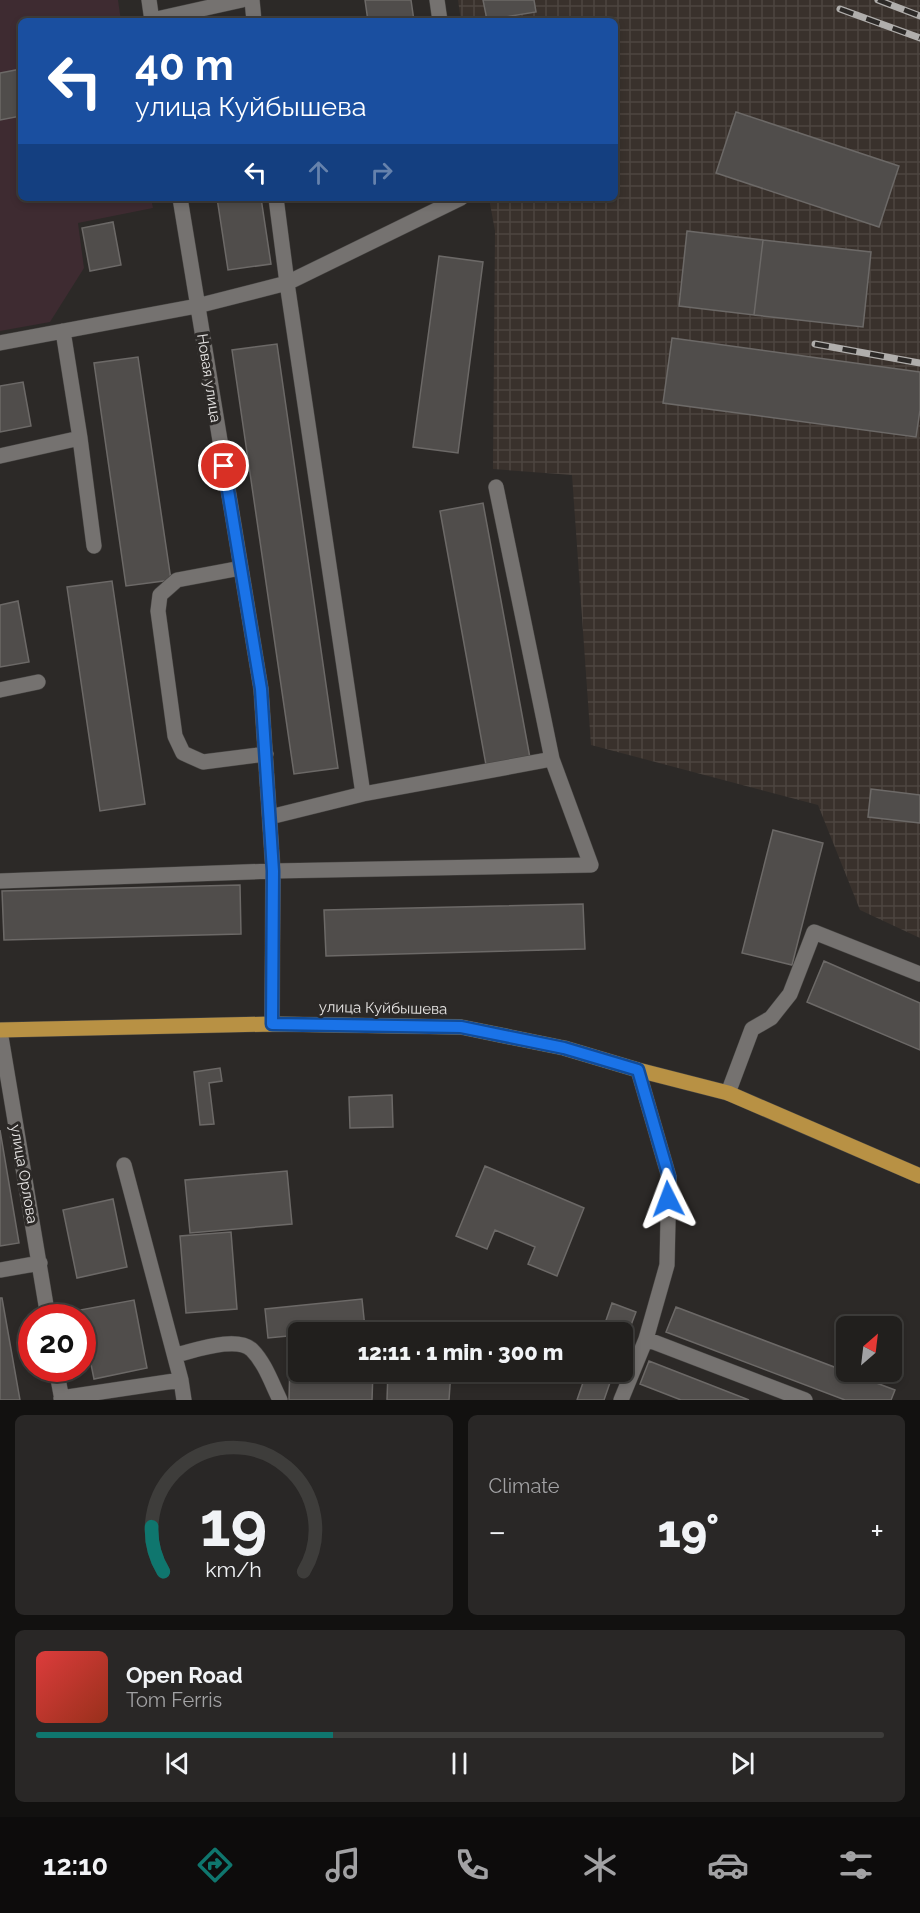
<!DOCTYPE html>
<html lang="en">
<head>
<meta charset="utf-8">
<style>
	:root { --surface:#211f1d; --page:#292726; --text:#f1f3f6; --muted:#a2a2a4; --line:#3e3d3b; --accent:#0f766e }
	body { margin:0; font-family:Raleway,sans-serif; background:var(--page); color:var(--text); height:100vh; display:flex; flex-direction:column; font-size:22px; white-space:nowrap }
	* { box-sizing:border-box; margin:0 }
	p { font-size:20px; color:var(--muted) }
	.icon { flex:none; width:33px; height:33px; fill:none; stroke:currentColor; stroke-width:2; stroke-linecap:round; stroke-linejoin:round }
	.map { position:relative; height:1400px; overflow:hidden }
	.side { display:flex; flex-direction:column; gap:15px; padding:15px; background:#121110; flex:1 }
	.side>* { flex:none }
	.top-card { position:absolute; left:18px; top:18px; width:600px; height:183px; border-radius:9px; box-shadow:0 3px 9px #0003,0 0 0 2px var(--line); background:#1a4fa0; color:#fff; overflow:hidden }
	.needle { width:39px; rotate:28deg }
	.buttons { position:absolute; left:836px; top:1316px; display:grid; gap:12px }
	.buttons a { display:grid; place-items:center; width:66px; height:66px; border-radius:9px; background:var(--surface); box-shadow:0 3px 9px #0003,0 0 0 2px var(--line); font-size:30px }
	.speed { position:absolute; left:18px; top:1304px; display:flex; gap:12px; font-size:30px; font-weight:700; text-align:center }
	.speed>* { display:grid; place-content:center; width:78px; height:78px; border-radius:50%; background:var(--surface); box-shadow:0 3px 9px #0003,0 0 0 2px var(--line); line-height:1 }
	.speed .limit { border:9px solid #d22; background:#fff; color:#111 }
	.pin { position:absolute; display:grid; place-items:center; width:51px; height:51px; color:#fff; margin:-26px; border:3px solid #fff; border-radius:50%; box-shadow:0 2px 6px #0007 }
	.me { position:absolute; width:66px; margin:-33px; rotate:357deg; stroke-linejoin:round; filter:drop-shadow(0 0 4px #0008) }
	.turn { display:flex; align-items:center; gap:21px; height:126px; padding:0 18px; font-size:27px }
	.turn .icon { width:78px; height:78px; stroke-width:2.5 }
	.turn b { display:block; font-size:42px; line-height:51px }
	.lanes { display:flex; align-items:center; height:57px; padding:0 18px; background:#0003; justify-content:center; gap:30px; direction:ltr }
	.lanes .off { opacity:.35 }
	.big { font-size:45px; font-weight:800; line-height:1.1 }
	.side .tile { flex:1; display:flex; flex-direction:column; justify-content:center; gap:9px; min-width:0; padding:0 21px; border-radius:9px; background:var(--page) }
	.side .dial { align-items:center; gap:0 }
	.dial svg { height:156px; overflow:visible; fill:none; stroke:var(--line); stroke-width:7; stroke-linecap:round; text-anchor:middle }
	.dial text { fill:var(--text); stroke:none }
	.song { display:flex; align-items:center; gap:18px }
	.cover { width:72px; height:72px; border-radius:9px; background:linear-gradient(135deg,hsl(0 70% 55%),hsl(10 70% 35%)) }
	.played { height:6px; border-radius:3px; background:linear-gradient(90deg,var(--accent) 35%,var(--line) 35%) }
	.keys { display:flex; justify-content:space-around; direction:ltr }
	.heat { display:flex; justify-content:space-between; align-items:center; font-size:33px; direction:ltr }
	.side .tiles { flex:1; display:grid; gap:15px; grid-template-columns:1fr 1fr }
	.tile:last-child { grid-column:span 2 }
	.trip { position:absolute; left:288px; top:1322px; width:345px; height:60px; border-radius:9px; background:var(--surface); box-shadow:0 3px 9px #0003,0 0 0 2px var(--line); font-weight:800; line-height:60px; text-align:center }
	.tabs { display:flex; height:96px; justify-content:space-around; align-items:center; background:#0d0c0c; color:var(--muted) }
	.tabs .icon { width:42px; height:42px }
	.tabs .on { color:var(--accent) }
	.tabs b { font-size:27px; color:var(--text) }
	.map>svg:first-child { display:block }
</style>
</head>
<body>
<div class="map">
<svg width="920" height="1400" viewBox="0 0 920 1400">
	<defs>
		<pattern id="industrial-grid" width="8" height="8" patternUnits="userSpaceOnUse" patternTransform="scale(1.5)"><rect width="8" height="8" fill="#39312c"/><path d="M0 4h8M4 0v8" fill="none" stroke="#4c4540"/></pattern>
	</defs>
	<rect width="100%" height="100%" fill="#2c2927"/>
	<!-- industrial -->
	<path fill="url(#industrial-grid)" d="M458,0H920V938L860,910L818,805L591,745L572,475L493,469L495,231L489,198H615V21H461Z"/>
	<!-- education -->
	<path fill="#3e2b31" d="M0,0H118L121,21H21V198H151L153,208L78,223L84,268L50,322L0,331Z"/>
	<!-- building -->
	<path fill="#504d4b" stroke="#6c6967" stroke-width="1.5" d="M365,0H411L414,21H368Z
		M483,0H534L536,12L487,20Z
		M21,69V116L0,120V73Z
		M736,112L899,166L879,227L716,173Z
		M217,198H261L271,264L228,270Z
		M113,222L121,265L90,271L82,228Z
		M687,231L763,240L754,315L679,306Z
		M763,240L871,252L863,327L754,315Z
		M439,256L483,262L458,453L413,447Z
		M672,338L920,372V410L916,437L663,403Z
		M277,344L338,768L294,774L232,350Z
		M138,357L171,580L126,586L94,363Z
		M23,382L31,426L0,432V386Z
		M483,503L530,758L486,765L440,511Z
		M112,581L145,804L100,811L67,587Z
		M18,601L29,662L0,667V605Z
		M871,789L920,795V823L868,817Z
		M773,830L823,843L792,965L742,953Z
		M240,885L241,934L4,940L2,891Z
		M583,904L585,949L326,956L324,910Z
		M824,961L920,1003V1050L807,1002Z
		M220,1068L222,1081L209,1083L214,1124L200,1125L194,1072Z
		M392,1095L393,1127L350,1128L349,1097Z
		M0,1130L19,1243L0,1246Z
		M485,1166L584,1208L557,1276L528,1264L535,1247L495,1230L487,1249L456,1236Z
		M287,1171L292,1224L190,1233L185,1180Z
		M113,1199L127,1267L77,1278L63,1210Z
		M231,1232L237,1309L186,1313L180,1236Z
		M0,1298H2L20,1400H0Z
		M362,1299L365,1328L324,1332H298V1335L268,1338L265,1309Z
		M134,1300L147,1368L94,1379L80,1310Z
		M612,1303L636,1312L622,1349V1332H602Z
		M676,1307L895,1390L891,1400H845L666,1332Z
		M290,1361L298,1362V1371H373L372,1400H289Z
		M649,1361L749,1400H681L640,1384Z
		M388,1371H451L449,1400H387Z
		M587,1371H614L604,1400H577Z"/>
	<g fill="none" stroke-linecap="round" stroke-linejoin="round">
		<defs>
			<path id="minor" d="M149,0L152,21
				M252,0L254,21
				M437,0L440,21
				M152,20L242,0
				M180,198L261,689L273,871L272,1024
				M63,331L80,438L94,546
				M0,343L197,306L287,283L276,198
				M0,456L80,438
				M241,568L177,580L160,595L158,611L175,736L183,753L203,762L266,754
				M0,690L38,682
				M363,794L287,283L461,198
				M270,817L363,794L552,759L496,487
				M0,881L273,871L591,865L552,759
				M0,1031L48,1317
				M728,1093L752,1029L771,1018L790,994L814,932L920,974
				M124,1165L181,1380
				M0,1270L40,1263
				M646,1339L805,1400
				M175,1355C194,1351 237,1335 252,1350C265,1363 272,1384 280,1400
				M56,1368L62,1400
				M61,1398L181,1380L184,1400
				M621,1400L646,1339L667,1265L669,1177L638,1070"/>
			<path id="major" d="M0,1030L272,1024L461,1027L564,1048L638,1070L728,1093L920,1176"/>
		</defs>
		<!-- minor casing -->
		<use href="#minor" stroke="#474543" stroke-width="16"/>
		<!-- major casing -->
		<use href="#major" stroke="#474543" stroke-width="16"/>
		<!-- minor -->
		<use href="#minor" stroke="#757270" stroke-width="15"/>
		<!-- major -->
		<use href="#major" stroke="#b89144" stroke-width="15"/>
		<defs>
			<path id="rail" d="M878,0L920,16
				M840,9L920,38
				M815,344L920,363"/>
		</defs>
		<!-- rail casing -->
		<use href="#rail" stroke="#b0aeac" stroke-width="7"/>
		<!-- rail -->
		<use href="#rail" stroke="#2c2927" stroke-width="4.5" stroke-dasharray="14" stroke-linecap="butt"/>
	</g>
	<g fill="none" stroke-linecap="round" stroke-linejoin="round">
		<defs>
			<path id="route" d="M224,466L261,689L273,871L272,1024L461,1027L564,1048L638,1070L669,1177L668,1199"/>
		</defs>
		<!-- route casing -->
		<use href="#route" stroke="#114b97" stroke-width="15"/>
		<!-- route -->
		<use href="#route" stroke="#1a73e8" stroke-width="10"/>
	</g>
	<g text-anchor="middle" stroke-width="6" stroke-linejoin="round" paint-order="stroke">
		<!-- street labels -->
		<g font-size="15" fill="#e9e7e6" stroke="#2c2927">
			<text transform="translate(209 378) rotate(81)" y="5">Новая улица</text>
			<text transform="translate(383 1008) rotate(1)" y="5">улица Куйбышева</text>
			<text transform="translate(24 1174) rotate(80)" y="5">улица Орлова</text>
		</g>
	</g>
</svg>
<div class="buttons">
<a><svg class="needle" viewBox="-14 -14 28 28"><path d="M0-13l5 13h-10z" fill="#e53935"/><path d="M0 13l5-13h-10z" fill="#a2a2a4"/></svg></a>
</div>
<div class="speed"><div class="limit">20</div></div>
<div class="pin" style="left:224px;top:466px;background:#d93025"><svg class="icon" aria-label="arrive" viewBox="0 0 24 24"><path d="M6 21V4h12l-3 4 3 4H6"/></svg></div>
<svg class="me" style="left:668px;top:1199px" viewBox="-20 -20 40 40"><path d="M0-17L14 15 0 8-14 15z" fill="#1a73e8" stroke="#fff" stroke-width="4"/></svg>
<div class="trip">12:11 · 1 min · 300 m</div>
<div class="top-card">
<div class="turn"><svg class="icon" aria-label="left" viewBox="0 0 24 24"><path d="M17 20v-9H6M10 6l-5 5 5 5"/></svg><div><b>40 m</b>улица Куйбышева</div></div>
<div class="lanes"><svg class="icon" aria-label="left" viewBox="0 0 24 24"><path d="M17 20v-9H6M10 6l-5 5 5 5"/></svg><svg class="icon off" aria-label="ahead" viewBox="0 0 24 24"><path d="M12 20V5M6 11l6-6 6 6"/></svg><svg class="icon off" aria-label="right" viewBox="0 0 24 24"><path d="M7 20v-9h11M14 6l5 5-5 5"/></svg></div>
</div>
</div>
<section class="side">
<div class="tiles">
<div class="tile dial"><svg viewBox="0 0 100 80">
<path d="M14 69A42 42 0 1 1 86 69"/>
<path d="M14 69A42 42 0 0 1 8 46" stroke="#0f766e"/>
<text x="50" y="56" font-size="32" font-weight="700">19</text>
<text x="50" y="72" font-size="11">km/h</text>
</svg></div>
<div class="tile"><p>Climate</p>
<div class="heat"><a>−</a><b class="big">19°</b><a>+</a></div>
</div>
<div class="tile">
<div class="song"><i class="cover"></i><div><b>Open Road</b><p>Tom Ferris</p></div></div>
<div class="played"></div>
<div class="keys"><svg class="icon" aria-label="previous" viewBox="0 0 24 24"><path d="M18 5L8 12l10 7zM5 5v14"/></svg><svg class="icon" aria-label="pause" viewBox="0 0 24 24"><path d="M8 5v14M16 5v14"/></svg><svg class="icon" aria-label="next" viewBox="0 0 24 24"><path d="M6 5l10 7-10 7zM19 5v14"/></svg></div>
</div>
</div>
</section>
<nav class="tabs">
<b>12:10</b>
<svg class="icon on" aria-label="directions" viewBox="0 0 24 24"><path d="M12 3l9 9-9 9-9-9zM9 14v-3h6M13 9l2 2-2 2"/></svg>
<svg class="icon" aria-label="music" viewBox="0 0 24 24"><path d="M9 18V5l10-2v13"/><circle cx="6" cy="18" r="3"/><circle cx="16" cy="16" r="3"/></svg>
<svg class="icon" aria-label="phone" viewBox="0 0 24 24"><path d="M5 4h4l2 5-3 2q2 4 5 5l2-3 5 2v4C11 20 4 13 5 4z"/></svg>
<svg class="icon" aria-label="climate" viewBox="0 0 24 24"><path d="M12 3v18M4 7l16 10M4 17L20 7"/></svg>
<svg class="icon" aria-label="car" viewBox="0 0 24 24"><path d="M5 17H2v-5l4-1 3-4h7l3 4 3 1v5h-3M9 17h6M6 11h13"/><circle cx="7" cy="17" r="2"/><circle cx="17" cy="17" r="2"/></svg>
<svg class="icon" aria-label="filters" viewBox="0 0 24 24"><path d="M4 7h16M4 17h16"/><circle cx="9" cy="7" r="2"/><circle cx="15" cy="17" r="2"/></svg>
</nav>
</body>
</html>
